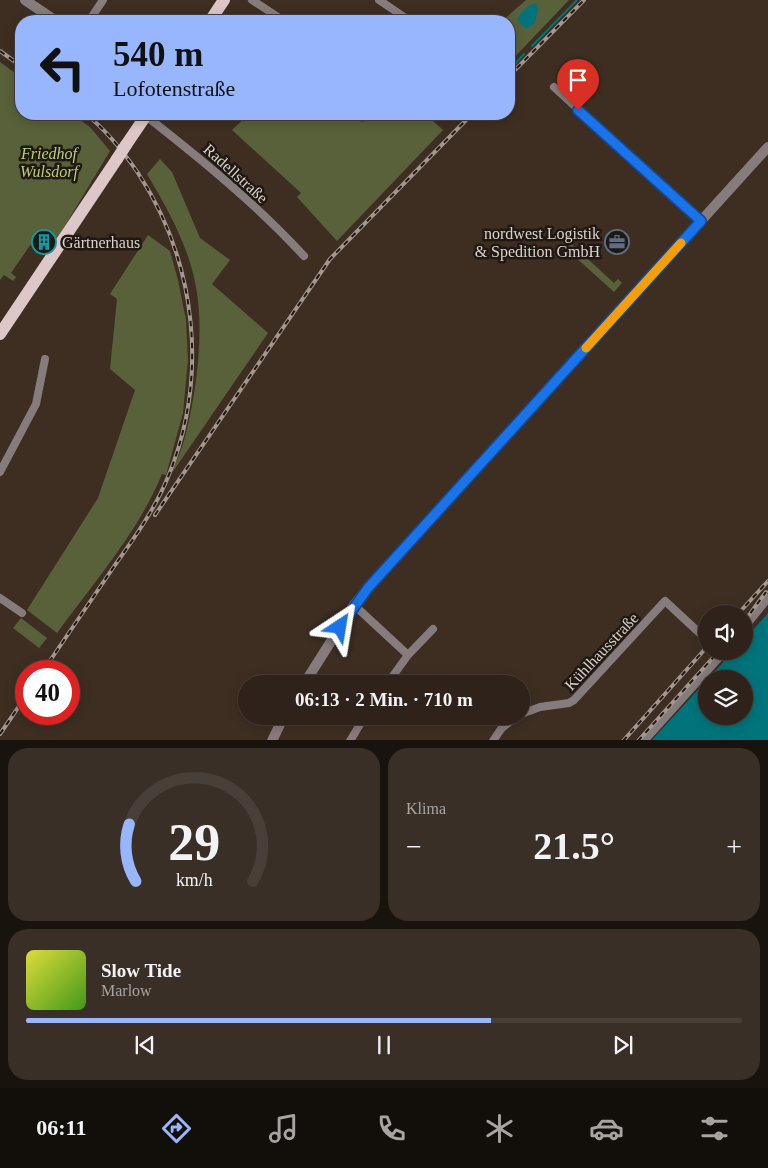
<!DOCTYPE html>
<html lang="de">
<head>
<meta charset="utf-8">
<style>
	:root { --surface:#2e221a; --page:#3a2f27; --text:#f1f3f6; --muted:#a7a4a2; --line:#493f39; --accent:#97b6fd }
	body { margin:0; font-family:Georgia,serif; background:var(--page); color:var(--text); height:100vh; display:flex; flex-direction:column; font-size:19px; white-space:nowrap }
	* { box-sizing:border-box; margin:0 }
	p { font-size:16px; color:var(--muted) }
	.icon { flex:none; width:28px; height:28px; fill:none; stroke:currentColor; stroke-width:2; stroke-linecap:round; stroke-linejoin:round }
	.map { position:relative; height:740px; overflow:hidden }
	.panel { display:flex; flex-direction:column; gap:8px; padding:8px; background:#19130e; flex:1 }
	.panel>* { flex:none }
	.banner { position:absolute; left:15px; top:15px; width:500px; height:105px; border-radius:20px; box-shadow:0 2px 12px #0003,0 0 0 1px var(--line); background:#97b6fd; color:#111; overflow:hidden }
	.buttons { position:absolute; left:698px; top:605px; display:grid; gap:10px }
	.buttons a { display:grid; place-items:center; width:55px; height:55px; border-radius:50%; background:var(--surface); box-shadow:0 2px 12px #0003,0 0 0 1px var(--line); font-size:25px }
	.speed { position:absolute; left:15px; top:660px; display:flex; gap:10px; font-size:25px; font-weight:700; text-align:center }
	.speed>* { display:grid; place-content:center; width:65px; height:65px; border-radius:50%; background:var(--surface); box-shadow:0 2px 12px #0003,0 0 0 1px var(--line); line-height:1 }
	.speed .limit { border:8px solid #d22; background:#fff; color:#111 }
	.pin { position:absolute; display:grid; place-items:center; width:42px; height:42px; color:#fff; margin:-51px -21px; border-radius:50% 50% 50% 0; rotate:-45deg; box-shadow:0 0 5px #0007 }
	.pin .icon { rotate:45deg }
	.me { position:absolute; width:55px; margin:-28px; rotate:33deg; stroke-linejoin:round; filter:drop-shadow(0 0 4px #0008) }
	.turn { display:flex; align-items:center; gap:18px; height:105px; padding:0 15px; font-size:22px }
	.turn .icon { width:65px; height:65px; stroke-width:2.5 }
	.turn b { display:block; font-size:35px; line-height:42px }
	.big { font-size:38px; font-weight:800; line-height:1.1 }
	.panel .widget { flex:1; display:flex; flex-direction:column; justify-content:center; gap:8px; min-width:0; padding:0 18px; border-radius:20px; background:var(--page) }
	.panel .dial { align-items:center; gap:0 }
	.dial svg { height:130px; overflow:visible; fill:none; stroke:var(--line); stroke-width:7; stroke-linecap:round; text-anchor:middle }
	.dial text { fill:var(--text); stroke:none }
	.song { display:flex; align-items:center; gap:15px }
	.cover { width:60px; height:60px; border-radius:8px; background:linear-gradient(135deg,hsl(60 70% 55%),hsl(100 70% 35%)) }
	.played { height:5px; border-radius:2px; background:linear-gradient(90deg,var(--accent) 65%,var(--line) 65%) }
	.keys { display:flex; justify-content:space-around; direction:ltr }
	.heat { display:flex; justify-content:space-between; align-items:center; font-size:28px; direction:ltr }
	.panel .tiles { flex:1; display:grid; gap:8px; grid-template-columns:1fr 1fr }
	.widget:last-child { grid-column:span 2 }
	.trip { position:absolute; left:238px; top:675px; width:292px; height:50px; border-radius:25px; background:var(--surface); box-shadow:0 2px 12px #0003,0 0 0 1px var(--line); font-weight:800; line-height:50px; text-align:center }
	.menu { display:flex; height:80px; justify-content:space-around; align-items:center; background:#120e0a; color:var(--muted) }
	.menu .icon { width:35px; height:35px }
	.menu .on { color:var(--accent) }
	.menu b { font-size:22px; color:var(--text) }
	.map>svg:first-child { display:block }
</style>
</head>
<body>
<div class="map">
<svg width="768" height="741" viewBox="0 0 768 741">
	<rect width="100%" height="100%" fill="#3e2e22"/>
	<!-- green -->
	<path fill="#586139" d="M526,0H569L509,63V21H502Z
		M0,62L21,77V114H72L90,127L110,151L48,254L31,244L11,273L16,277L13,281L4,275L0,280Z
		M249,114H297L303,119L307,114H351L363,122L370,114H425L443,130L337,241L297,197L301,193L232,130Z
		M160,159L172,172L200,238L230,260L212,284L268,333L172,473C176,461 182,449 185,437C197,391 205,328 195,282C187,243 167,208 147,174Z
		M148,235L170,251L178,280L186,320L188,360L183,413L166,475L162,474C138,533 94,582 57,633L27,610L98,498L135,390L110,369L117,299L110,294Z
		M566,239L614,283L618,279L622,283L614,292L561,244Z
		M21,618L47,638L39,648L13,628Z"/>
	<!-- water -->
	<path fill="#01747b" d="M536,3L538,10L535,23L526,29L517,19C522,12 527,5 536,3Z
		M768,613V740H652L706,681V716H744V679H708L733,651H744V640Z"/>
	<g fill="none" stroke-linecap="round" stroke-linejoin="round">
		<!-- stream -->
		<path stroke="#01747b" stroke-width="2" d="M532,46L577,0
			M515,64L524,54"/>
		<!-- minor -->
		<path stroke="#877c7d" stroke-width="8" d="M252,0L284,21
			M379,0L410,21
			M89,21L103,0
			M554,87L701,221
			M146,116C201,159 256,204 304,256
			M0,472L36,404L45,359
			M0,598L22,613
			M354,605L408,655L387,684
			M744,628L768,598
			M408,655L433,629
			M521,714L540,707L569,703L574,700L665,601L706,639
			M350,741L365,716
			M493,741L501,729L517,716
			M644,741L725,651"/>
		<!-- tertiary -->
		<path stroke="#877c7d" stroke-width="10" d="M25,0L56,21
			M304,684L354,605L368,588L768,147
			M272,741L284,716"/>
		<!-- primary -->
		<path stroke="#dec7c8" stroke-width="12" d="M210,21L224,0
			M126,145L147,114
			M0,334L117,159"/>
		<defs>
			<path id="rail" d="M0,51L21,66
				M509,76L584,0
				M155,515L330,259L472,114
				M738,614L768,581
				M744,622L766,592
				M43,671C67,636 91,600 115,565C135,537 155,509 168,477C209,378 197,263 138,173C123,151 107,131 86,114
				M0,734L26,696
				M623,741L706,648
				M638,741L719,651"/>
		</defs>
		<!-- rail casing -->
		<use href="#rail" stroke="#a3978e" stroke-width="4"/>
		<!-- rail -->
		<use href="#rail" stroke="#1f1813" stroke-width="2" stroke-dasharray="5.5" stroke-linecap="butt"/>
		<!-- primary-bridge -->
		<path stroke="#dec7c8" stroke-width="12" d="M117,159L126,145"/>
	</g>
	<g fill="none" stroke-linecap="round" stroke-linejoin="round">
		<defs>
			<path id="route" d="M340,627L368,588L701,221L578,110"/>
		</defs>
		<!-- route casing -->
		<use href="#route" stroke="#114b97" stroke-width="12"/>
		<!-- route -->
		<use href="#route" stroke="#1a73e8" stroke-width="9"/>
		<!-- slow -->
		<path stroke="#f59e0b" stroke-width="9" d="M586,348L681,243"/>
	</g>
	<!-- icons -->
	<defs>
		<symbol id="building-ring" viewBox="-11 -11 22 22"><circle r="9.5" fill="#1f1813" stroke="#0f9aa8" stroke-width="1.5"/><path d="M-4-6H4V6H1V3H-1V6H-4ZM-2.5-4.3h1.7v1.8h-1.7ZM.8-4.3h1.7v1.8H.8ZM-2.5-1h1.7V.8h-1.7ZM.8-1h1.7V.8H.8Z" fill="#0f9aa8"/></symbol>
		<symbol id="office-ring" viewBox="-11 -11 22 22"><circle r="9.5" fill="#1f1813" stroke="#5c6f8a" stroke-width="1.5"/><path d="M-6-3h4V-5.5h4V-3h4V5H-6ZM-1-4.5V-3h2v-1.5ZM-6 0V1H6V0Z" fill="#5c6f8a"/></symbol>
	</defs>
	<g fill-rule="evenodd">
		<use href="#building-ring" x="30" y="228" width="28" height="28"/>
		<use href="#office-ring" x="603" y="228" width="28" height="28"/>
	</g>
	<g text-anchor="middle" stroke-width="5" stroke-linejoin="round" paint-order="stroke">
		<!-- park labels -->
		<g font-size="16" font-style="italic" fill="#bacf76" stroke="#1f1813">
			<text x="49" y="159">Friedhof<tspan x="49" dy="18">Wulsdorf</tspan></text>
		</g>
		<!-- street labels -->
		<g font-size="16" fill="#dcd2cb" stroke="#1f1813">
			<text transform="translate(236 173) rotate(42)" y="6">Radellstraße</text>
			<text transform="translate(601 651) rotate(-47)" y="6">Kühlhausstraße</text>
		</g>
		<!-- poi labels -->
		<g font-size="16" fill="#dcd2cb" stroke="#1f1813" text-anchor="end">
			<text x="600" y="239">nordwest Logistik<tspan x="600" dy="18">&amp; Spedition GmbH</tspan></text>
			<text x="62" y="248" text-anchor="start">Gärtnerhaus</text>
		</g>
	</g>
</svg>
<div class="buttons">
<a><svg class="icon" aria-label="sound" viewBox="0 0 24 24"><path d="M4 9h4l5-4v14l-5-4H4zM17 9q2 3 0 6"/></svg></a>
<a><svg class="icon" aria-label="layers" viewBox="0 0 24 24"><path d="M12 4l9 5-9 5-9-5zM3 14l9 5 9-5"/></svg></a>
</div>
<div class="speed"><div class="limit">40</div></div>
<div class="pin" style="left:578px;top:110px;background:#d93025"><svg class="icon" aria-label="arrive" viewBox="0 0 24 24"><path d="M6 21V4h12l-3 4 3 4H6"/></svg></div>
<svg class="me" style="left:340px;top:627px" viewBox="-20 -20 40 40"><path d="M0-17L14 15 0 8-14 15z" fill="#1a73e8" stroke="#fff" stroke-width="4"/></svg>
<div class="trip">06:13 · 2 Min. · 710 m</div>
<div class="banner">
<div class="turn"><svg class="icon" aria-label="left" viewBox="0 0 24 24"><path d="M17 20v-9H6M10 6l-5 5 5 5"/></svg><div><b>540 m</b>Lofotenstraße</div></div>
</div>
</div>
<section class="panel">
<div class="tiles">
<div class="widget dial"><svg viewBox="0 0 100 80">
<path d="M14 69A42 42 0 1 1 86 69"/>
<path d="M14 69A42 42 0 0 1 10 34" stroke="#97b6fd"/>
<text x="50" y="56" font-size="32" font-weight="700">29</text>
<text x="50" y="72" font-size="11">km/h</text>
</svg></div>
<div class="widget"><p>Klima</p>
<div class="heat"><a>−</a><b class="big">21.5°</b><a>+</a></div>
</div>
<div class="widget">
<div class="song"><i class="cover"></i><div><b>Slow Tide</b><p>Marlow</p></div></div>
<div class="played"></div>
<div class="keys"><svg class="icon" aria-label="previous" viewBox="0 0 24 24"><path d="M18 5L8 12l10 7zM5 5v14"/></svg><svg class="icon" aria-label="pause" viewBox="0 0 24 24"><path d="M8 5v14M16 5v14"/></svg><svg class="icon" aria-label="next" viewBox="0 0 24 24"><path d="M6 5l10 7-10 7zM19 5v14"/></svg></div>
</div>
</div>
</section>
<nav class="menu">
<b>06:11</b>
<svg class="icon on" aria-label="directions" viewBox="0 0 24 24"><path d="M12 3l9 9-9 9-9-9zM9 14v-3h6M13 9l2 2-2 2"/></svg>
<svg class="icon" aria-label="music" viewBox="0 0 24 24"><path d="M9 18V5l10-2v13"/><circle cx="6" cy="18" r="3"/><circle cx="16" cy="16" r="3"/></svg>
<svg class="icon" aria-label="phone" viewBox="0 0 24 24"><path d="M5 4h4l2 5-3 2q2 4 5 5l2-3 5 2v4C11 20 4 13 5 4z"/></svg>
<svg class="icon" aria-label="climate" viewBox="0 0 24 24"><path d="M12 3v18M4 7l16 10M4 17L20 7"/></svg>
<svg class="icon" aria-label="car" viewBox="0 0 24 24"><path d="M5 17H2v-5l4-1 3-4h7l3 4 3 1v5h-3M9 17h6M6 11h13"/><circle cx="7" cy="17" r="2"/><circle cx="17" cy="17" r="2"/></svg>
<svg class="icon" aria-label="filters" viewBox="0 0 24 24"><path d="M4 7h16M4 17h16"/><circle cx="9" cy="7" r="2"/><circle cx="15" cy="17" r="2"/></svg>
</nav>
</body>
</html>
